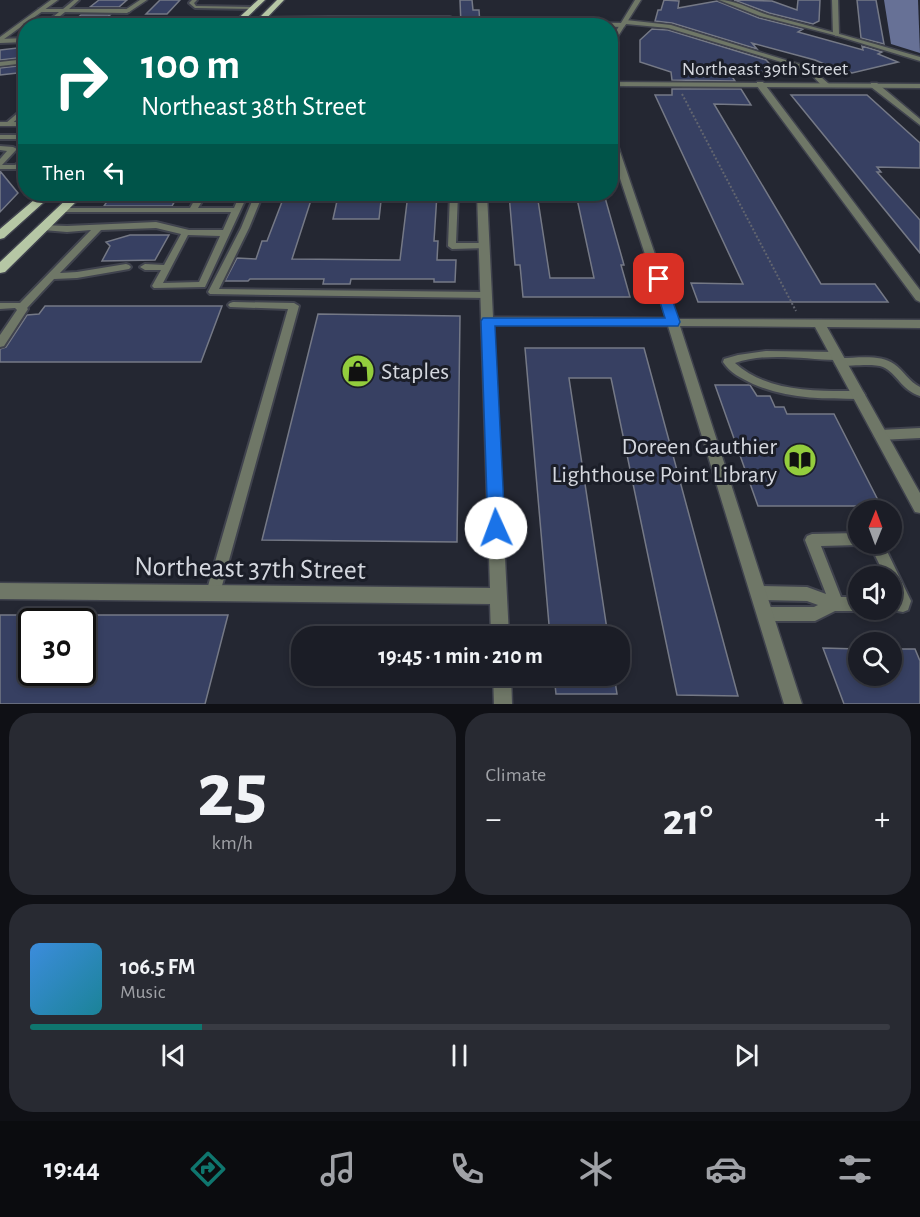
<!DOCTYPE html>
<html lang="en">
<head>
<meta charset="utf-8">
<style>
	:root { --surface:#1b1d26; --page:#282a32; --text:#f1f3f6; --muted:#a0a2a7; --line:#393b43; --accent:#0f766e }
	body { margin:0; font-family:"Alegreya Sans",sans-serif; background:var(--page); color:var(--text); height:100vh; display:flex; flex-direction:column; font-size:22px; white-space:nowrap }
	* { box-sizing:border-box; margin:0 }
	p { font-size:20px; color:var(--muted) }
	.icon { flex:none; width:33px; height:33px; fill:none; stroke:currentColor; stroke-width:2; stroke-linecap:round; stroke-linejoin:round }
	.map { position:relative; height:704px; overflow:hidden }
	.panel { display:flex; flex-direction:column; gap:9px; padding:9px; background:#0f1015; flex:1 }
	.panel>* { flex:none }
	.top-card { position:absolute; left:18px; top:18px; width:600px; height:183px; border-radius:24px; box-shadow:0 3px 9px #0003,0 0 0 2px var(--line); background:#00695c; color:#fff; overflow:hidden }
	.needle { width:39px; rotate:1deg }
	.controls { position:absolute; left:848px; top:500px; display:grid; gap:12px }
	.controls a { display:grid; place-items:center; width:54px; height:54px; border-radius:50%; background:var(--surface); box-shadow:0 3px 9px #0003,0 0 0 2px var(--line); font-size:30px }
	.speed { position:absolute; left:18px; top:608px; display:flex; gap:12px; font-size:30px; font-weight:700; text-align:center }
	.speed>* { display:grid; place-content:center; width:78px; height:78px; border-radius:50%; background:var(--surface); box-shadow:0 3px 9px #0003,0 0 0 2px var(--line); line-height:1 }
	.speed .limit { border:3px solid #111; border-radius:9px; background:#fff; color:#111 }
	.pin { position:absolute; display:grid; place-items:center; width:51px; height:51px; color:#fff; margin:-26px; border-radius:12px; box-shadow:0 3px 9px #0006 }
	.me { position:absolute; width:66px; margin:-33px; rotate:358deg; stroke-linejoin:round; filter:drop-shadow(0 0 4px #0008) }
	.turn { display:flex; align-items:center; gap:21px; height:126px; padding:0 24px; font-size:27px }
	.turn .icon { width:78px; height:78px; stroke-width:2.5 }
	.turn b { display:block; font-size:42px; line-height:51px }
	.then { display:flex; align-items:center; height:57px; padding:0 24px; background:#0003; gap:12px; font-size:22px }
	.big { font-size:45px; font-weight:600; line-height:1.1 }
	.panel .widget { flex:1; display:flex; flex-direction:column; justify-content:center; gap:9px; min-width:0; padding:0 21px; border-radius:24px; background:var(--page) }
	.panel .dial { align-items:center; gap:0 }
	.dial b { font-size:78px; line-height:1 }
	.song { display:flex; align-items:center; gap:18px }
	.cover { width:72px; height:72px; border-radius:9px; background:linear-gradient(135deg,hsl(210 70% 55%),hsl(190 70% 35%)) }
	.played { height:6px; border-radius:3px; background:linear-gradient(90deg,var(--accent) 20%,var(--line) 20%) }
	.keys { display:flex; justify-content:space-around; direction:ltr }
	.heat { display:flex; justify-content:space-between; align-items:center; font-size:33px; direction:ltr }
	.panel .tiles { flex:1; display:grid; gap:9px; grid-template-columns:1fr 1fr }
	.widget:last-child { grid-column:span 2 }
	.trip { position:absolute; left:291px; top:626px; width:339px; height:60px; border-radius:24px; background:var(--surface); box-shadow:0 3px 9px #0003,0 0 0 2px var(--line); font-weight:600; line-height:60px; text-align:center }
	.dock { display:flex; height:96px; justify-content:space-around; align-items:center; background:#0b0c0f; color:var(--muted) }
	.dock .icon { width:42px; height:42px }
	.dock .current { color:var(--accent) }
	.dock b { font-size:27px; color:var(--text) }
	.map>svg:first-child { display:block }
</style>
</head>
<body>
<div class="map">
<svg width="920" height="704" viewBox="0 0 920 704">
	<rect width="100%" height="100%" fill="#242732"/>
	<!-- water -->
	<path fill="#677196" d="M884,0H918L920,53L891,44Z"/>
	<!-- building -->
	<path fill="#374062" stroke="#757986" stroke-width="1.5" d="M99,0H127L119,7H90Z
		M160,0H180L167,14H146Z
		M460,0H472L473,10H479L480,25H461Z
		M664,0L679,1L678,8L717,1L759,18L803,29L798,32L863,50L862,46L882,52L878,54L898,62L852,73L833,65L829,66L815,60L752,43L757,49L672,23L655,21L658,10H661Z
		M734,0L772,1L797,10L798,0H820L819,21L813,24L769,13Z
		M857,0H876L884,44L861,38Z
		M81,15H110L98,26H67Z
		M652,29L668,30L766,60L777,72H729L735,81L672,80L671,72L640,62V40Z
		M26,47V57L0,60V50Z
		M26,65V72L0,75V68Z
		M672,89H741L751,105L714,104L821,284H875L888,302H698L691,283L743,284L655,95H672Z
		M791,95H867L920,143V168L877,167L881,172H877L920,220V253Z
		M0,171L18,193L0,212Z
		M112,194H179L172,206H104Z
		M285,194H313L292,259L400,260L408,194H437L434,241H438L437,260H456L455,282H434V279H351L350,284H323L324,279H250L248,281H225L237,258L256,259L262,241H267Z
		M509,194H537L550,278H594L576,194H604L624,265H621L630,297H523L520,265H515Z
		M337,201H381L379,219H333Z
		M130,235H169L155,260L102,261L110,246L106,242Z
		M45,306H222L201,362H0V349L6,347L27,315L39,314Z
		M318,314L460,316L457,542L262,540Z
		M525,348H644L738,696L677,695L611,378H569L608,636H550Z
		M715,385H750L757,396H770L775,407H784L787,414H834L881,506H758Z
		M0,615H32V672H82V615H228L205,704H0Z
		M823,648L858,649V675H891V649H915L920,661V704H844Z
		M554,675H614L617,694H556Z"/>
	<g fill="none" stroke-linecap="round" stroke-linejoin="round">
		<defs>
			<path id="service" d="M74,0H79L69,9H127L130,11L127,13L65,12L48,26H42L59,12H41L39,9H63Z
				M192,0H197L194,3L196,6L253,7L255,8L253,9L195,8L189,3Z
				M329,17H450L453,19L452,26H446L447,21H331L329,26H324L326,21L260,22L257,20L260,18Z
				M26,38V42L0,43V39Z
				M26,106V112L10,125H6V123Z
				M0,135H26V139H0Z
				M0,146L13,147L17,149L2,165H15L26,158V164L17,169H0V159L7,151L0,150Z
				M198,194H212L204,198L198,208H234L240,194H248L205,287L154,288L152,286L161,270H145L140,267L145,264L164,265L181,234L156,228L101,230L60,273L77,272L126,264L129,265L131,267L129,269L77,278L54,279L27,308L28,309L4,346L0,347V335L17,310L15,308L0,309V303H20L91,230L67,232L43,230L40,229V225L67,226L156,222L189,230H223L231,212H58V208H190ZM188,235L220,236L199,282L163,283Z
				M255,194H263L249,228L219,289L486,292L491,295L486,298L210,294L208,292L241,228Z
				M450,194H458L456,243H484L487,244V248L452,249L448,246Z
				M233,302L294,303L299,306L220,593L218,598L213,600L208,598L206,593L288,309L230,307L228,305L230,303Z
				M766,351L837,352L841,353L842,356L841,358C857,358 881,354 894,364C904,371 909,382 920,387V396C901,390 897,373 883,367C874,363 851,366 840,366L836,365L835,362L836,360C804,359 766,352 735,363C768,393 818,391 859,391L863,392L865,395L863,398L859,399C822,399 787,399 753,384C741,378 730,373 723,362L724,359L738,355Z
				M920,428V438L880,440L876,438L874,435L876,432L880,430Z
				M858,533V543H863L858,545L821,546L841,597H858V609H863L858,611H835L815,621H765L760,619L758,614L760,609L765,607H814L818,605L807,601L758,600L753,598L751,593L753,588L758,586L807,587L826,594L805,540L807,536L812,534Z
				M869,543H883L911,601L908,610L903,612L886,609H891V597H895L891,589V576H885Z"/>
			<path id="minor" d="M51,0H58L0,42V37Z
				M140,0H147L129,12H125V10Z
				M832,0H838L839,34L836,36L833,34Z
				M626,20L671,25L802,65L814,71L829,84L822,86L810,73L798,67L668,28L626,24L624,27L502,24L505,22L624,23Z
				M26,59V63L0,66V62Z
				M757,82H763L920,290V302L916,300L757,86Z
				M871,83H877L920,119V125L871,87Z
				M0,122H26V126H0Z
				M610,132L614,134L677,319L920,320V328L827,327L920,493V513L915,512L815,327L680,326L802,704H784L668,326L493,325L509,636H491L490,604L0,599V583L490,588L477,194H487L493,317L666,318L610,148Z
				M493,675H511L512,704H494Z"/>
			<path id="tertiary" d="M635,0H641L610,49V41Z
				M719,0C736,0 752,10 768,15C819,28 869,42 920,57V61L834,35L760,16Z
				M610,82L920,84V88L610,86Z"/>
			<path id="primary" d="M258,0H265L238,26H230Z
				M277,0H284L259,26H251Z
				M41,194H53L4,238L0,239V229Z
				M72,194H84L5,272L0,273V262Z"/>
		</defs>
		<!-- service casing -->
		<use href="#service" stroke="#40434e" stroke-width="4"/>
		<!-- minor casing -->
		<use href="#minor" stroke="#40434e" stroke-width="3"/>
		<!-- tertiary casing -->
		<use href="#tertiary" stroke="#40434e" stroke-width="3"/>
		<!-- primary casing -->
		<use href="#primary" stroke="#40434e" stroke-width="3"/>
		<!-- path -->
		<path stroke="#62656f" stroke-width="2" stroke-dasharray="2 2" stroke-linecap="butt" d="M682,94L796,311"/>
		<!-- service -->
		<use href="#service" fill="#6f7767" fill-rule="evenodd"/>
		<!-- minor -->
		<use href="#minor" fill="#6f7767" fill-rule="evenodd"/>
		<!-- tertiary -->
		<use href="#tertiary" fill="#6f7767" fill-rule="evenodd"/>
		<!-- primary -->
		<use href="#primary" fill="#b6c7a5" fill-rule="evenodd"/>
	</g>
	<!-- route -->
	<path fill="#1a73e8" stroke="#114b97" stroke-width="1.5" d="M659,275L665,279L680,322L678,326H495L505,528L502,533L496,535L490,533L488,528L481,321L483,318H665L653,279Z"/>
	<!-- icons -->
	<defs>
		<symbol id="shop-disc" viewBox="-11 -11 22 22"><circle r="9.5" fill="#93cd3d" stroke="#1b1e28"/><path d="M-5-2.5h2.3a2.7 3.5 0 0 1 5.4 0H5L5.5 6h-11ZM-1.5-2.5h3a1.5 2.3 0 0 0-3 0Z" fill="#111"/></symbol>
		<symbol id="library-disc" viewBox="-11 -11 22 22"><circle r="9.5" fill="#93cd3d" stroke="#1b1e28"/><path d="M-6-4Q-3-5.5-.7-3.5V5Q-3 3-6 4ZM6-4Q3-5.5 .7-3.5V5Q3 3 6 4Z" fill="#111"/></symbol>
	</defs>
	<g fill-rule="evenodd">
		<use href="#shop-disc" x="339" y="352" width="38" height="38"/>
		<use href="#library-disc" x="781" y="441" width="38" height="38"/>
	</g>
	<g text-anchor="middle" stroke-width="6" stroke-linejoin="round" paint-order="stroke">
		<!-- far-street labels -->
		<g font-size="20" fill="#d4d7de" stroke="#1b1e28">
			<text x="765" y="75">Northeast 39th Street</text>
		</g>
		<!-- poi labels -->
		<g font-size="24" fill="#d4d7de" stroke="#1b1e28" text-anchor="start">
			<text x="381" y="379">Staples</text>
			<text x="777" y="454" text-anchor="end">Doreen Gauthier<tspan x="777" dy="28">Lighthouse Point Library</tspan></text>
		</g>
		<!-- near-street labels -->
		<g font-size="28" fill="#d4d7de" stroke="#1b1e28">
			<text transform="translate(250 567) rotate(1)" y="10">Northeast 37th Street</text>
		</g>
	</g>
</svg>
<div class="controls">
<a><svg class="needle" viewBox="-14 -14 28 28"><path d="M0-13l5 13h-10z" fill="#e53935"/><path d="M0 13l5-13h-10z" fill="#a0a2a7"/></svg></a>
<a><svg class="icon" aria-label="sound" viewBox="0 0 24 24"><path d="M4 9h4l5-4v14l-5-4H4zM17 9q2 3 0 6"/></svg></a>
<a><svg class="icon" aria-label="search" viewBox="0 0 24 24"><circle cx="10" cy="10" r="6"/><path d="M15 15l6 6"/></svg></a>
</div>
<div class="speed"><div class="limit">30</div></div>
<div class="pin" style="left:659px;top:279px;background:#d93025"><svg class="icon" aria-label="arrive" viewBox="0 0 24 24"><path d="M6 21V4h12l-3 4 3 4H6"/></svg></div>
<svg class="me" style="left:496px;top:528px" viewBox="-20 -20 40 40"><circle r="19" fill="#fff"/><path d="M0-13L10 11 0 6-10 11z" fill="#1a73e8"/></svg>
<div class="trip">19:45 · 1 min · 210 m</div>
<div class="top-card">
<div class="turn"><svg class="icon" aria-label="right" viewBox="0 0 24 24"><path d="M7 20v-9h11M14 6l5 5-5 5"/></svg><div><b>100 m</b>Northeast 38th Street</div></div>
<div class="then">Then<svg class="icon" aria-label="left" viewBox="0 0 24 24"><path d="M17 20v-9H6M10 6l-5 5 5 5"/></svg></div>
</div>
</div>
<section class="panel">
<div class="tiles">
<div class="widget dial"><b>25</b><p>km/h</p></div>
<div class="widget"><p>Climate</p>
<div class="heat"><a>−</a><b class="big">21°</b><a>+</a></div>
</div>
<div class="widget">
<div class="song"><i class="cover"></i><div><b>106.5 FM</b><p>Music</p></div></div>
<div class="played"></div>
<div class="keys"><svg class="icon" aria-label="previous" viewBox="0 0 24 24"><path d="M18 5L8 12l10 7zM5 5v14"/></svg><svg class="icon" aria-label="pause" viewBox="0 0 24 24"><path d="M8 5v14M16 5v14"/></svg><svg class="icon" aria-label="next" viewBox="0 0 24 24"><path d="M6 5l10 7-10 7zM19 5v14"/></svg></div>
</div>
</div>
</section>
<nav class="dock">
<b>19:44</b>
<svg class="icon current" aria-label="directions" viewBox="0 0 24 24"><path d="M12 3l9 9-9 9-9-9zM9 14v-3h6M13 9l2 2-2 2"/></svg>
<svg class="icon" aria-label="music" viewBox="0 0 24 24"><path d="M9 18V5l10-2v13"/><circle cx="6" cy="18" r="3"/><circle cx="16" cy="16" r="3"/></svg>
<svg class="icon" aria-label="phone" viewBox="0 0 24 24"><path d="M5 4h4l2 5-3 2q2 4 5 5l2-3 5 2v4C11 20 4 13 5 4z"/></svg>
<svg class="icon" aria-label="climate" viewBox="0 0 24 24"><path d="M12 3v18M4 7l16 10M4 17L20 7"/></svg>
<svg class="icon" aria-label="car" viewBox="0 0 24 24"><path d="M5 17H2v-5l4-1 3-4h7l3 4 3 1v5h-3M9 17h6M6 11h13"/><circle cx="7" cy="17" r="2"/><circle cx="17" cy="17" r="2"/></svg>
<svg class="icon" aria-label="filters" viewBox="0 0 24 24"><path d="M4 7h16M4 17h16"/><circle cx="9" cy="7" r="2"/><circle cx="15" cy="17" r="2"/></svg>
</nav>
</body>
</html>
